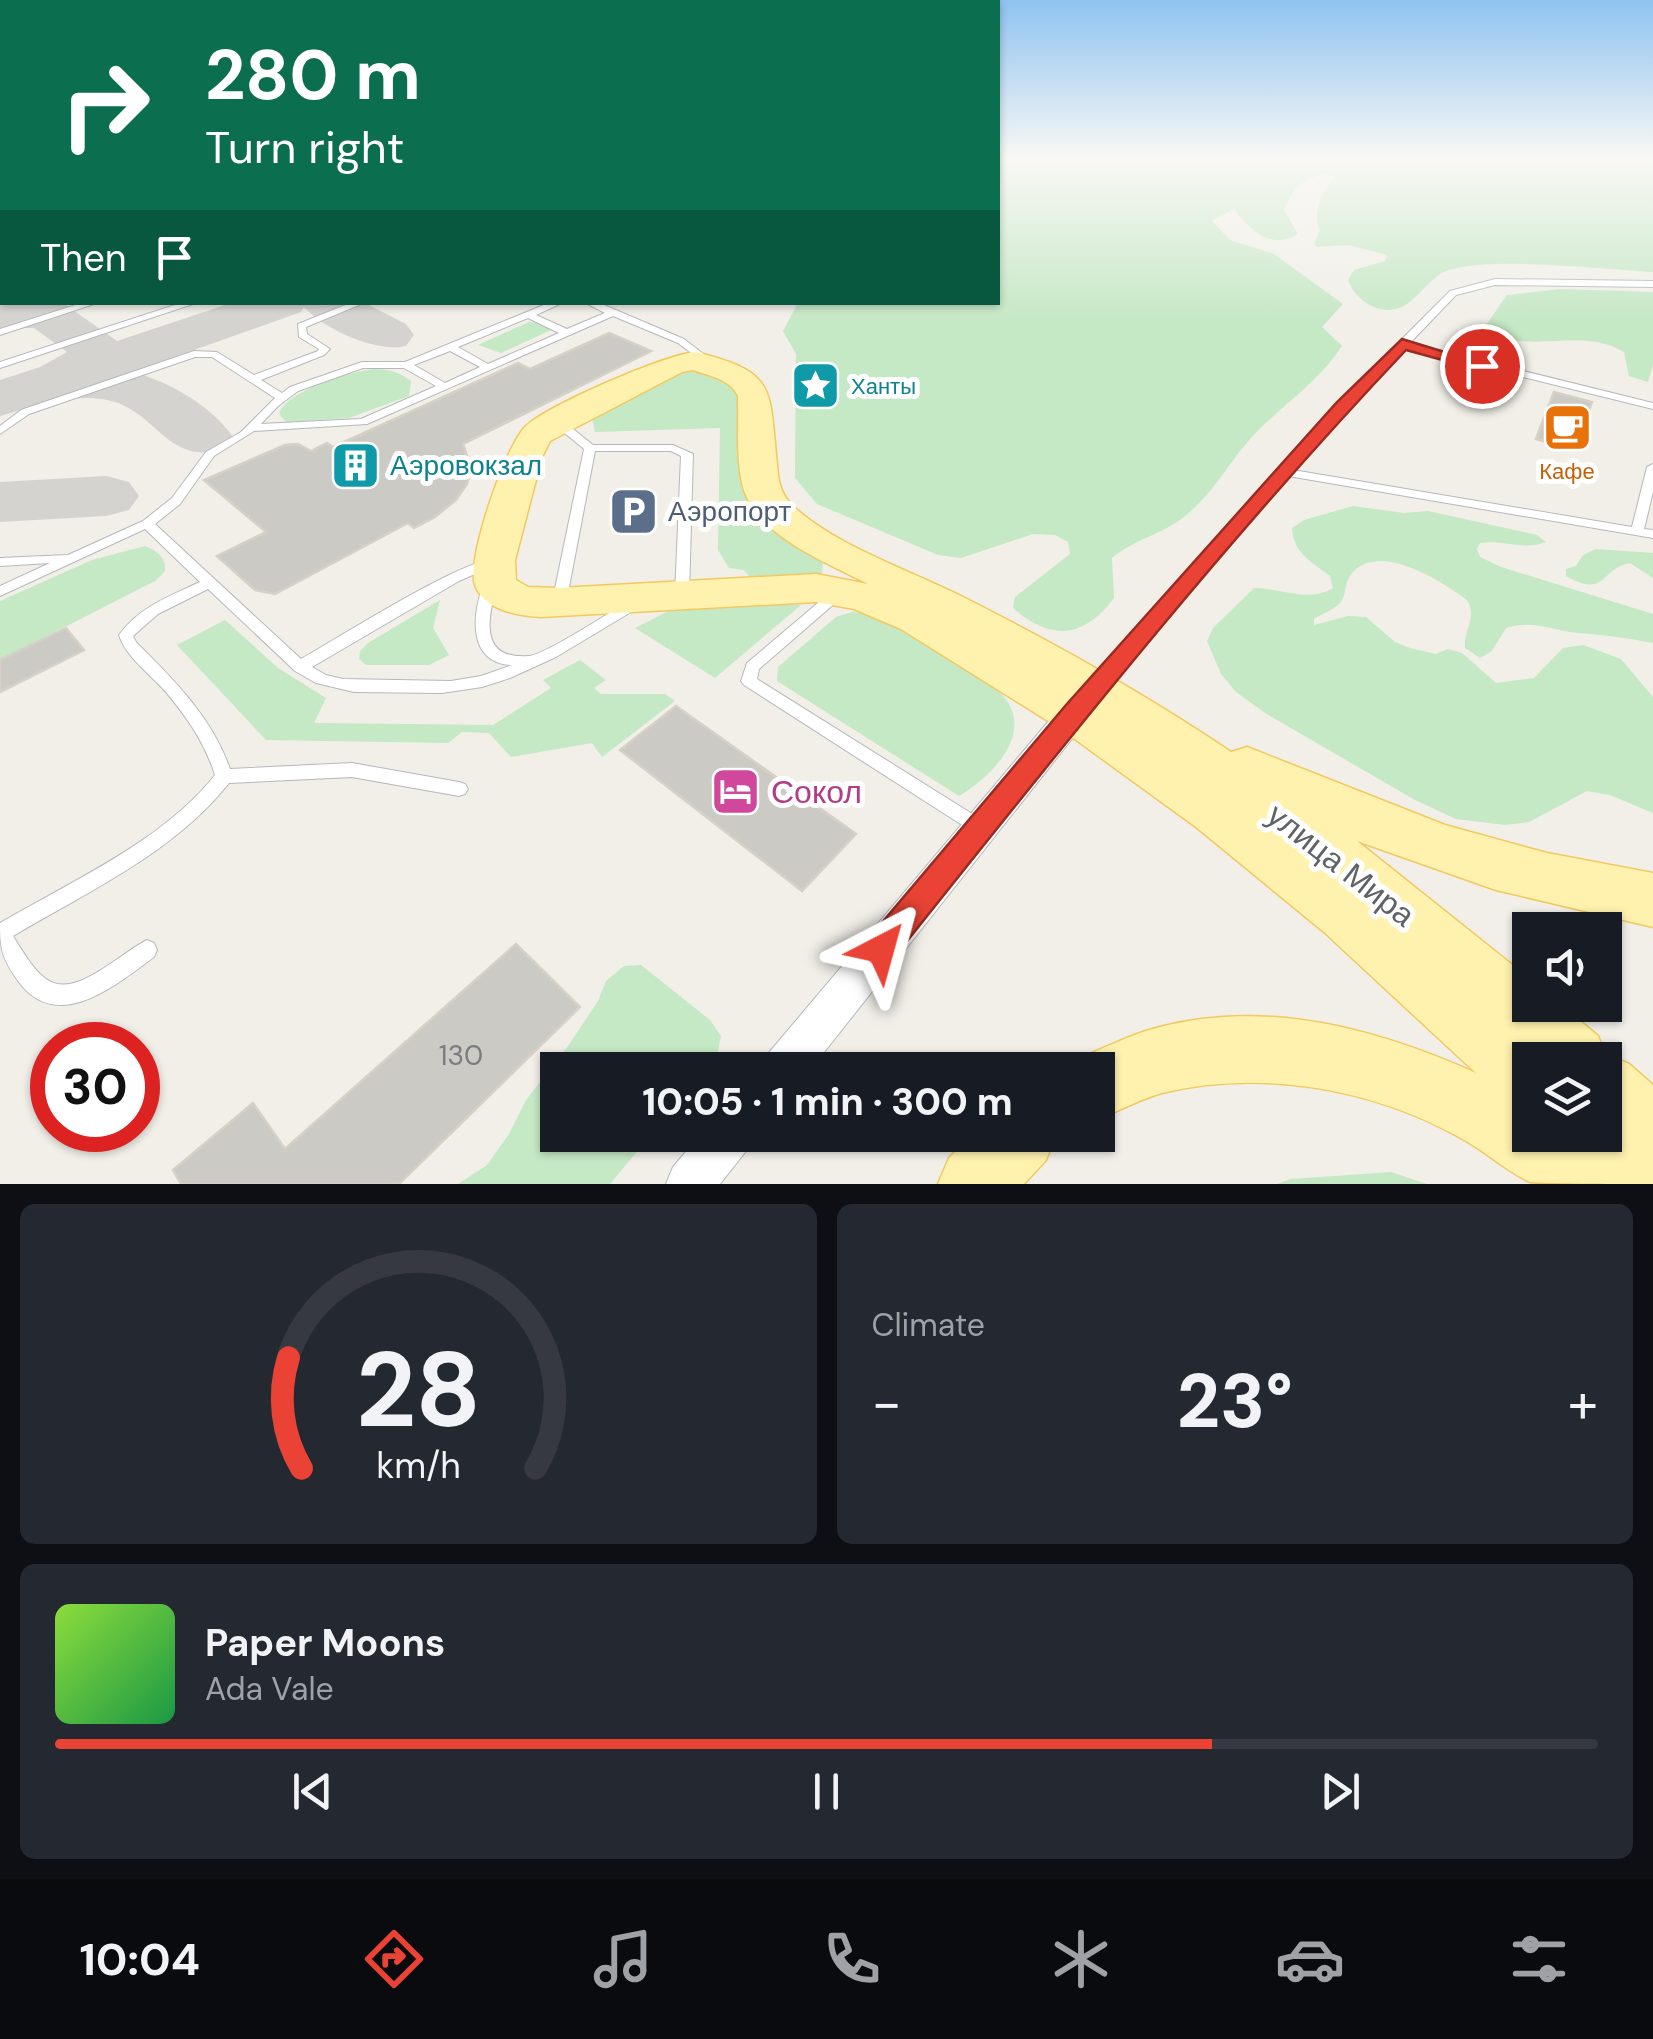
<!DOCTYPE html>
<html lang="en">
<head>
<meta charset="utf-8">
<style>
	:root { --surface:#171b24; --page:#242831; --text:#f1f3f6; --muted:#9ea1a6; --line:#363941; --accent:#ea4335 }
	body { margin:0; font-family:"DM Sans",sans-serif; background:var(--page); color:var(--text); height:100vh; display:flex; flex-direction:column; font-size:38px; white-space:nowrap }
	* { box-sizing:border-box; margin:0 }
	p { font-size:32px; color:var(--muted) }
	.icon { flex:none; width:55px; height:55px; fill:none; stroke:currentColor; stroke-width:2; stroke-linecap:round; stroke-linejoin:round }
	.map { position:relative; height:1184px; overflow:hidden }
	.drawer { display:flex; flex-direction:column; gap:20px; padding:20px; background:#0d0f14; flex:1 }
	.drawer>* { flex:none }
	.top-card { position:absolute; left:0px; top:0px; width:1000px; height:305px; box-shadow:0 2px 8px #0004; background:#0b6e4f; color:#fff; overflow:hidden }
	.tools { position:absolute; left:1512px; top:912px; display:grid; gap:20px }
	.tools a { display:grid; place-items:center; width:110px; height:110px; border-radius:0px; background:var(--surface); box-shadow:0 2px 8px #0004; font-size:50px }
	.speed { position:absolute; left:30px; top:1022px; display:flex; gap:20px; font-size:50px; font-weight:700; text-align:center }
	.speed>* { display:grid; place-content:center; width:130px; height:130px; border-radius:50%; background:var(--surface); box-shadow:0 2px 8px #0004; line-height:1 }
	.speed .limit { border:15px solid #d22; background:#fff; color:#111 }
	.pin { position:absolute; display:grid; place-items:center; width:85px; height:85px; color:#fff; margin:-42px; border:5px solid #fff; border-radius:50%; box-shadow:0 2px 10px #0007 }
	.me { position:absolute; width:110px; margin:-55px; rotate:39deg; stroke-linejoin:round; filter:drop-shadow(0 0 8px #0008) }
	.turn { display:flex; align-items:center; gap:35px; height:210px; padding:0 40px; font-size:45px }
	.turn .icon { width:130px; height:130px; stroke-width:2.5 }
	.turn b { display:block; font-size:70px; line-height:85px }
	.then { display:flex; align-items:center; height:95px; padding:0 40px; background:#0003; gap:20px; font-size:38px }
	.big { font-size:75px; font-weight:800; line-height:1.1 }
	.drawer .card { flex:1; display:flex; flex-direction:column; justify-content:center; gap:15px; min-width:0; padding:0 35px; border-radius:15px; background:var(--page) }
	.drawer .dial { align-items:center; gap:0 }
	.dial svg { height:260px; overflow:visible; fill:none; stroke:var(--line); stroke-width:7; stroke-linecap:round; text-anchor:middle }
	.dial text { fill:var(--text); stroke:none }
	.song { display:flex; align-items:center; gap:30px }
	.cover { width:120px; height:120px; border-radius:15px; background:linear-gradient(135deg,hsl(90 70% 55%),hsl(140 70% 35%)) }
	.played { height:10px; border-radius:5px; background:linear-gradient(90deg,var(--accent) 75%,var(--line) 75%) }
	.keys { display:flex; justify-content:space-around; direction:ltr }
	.heat { display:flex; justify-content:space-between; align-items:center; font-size:55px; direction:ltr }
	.drawer .tiles { flex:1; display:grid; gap:20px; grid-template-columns:1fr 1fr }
	.card:last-child { grid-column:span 2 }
	.trip { position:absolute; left:540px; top:1052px; width:575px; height:100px; border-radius:0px; background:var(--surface); box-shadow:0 2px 8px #0004; font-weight:800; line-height:100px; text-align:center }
	.tabs { display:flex; height:160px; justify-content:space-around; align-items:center; background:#090b0e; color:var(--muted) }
	.tabs .icon { width:70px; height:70px }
	.tabs .selected { color:var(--accent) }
	.tabs b { font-size:45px; color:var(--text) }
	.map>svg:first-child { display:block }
</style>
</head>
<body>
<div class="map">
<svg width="1653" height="1184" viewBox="0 0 1653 1184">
	<rect width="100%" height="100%" fill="#f1efe8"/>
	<!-- green -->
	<path fill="#c5e8c5" d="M1013,159H1653V272C1600,269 1500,257 1452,269C1426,275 1416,310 1388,310C1370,310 1354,296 1348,280L1354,270L1385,261L1387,255L1349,245L1317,247L1314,243L1320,231C1312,213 1321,192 1334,179L1329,174C1305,176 1292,188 1284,210L1298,234C1271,251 1250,230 1234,209L1212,221L1230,240L1274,254L1343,304L1322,327L1342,346C1317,384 1280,406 1250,439C1227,465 1213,494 1185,516C1163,534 1135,539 1112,558L1114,598C1084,638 1051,642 1013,608L1015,597L1070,554L1068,542L1055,535L1033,534L961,558L938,555L817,504L795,478L796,354L783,331L798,303L998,302V164Z
		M1561,289L1653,292V365L1648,382L1629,376L1624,352C1580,326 1532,355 1489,332L1486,325L1507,295Z
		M529,322L540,323L551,330L501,353L478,345Z
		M374,369C389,369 399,372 411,381L409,396L349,418L286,422L279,414C286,391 350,372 374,369Z
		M683,369L701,371L744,391L749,485L823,563L822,573L811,578L752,580L744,570L729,568L718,550L720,428L595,432L592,418Z
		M1353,506L1404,513L1428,511L1537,535L1546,542C1523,551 1503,539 1480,543L1477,549L1480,557L1501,567L1653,614V643C1627,638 1605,635 1579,633C1552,631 1535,619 1506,628L1492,651L1480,658L1465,648C1463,630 1478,618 1467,600C1441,581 1380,541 1352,573C1344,582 1347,593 1341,602C1335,609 1322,614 1314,619V625L1348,616L1366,617L1395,642L1410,648L1436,654L1448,649L1462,653L1496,683L1534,678L1563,648L1583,645L1621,659L1653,697V813L1610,795L1587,791L1529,822L1505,825L1456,819L1415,800L1265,713L1236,692L1221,674L1207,641L1213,628L1254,588C1281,588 1309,603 1333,588L1330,576C1312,562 1293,553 1292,528L1304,520Z
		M145,546C157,551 166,557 165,571L155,581L0,660V601L92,560Z
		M1596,549L1653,553V578L1630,563C1599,569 1607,599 1566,576V569L1576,566L1583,555Z
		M440,600L433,628L449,655L429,665H366L359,659L360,651L368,643Z
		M726,603L801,605L715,678L635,628L677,607Z
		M852,612C880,613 906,635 930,648C954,663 991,677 1007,701C1032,738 988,779 959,796L777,681L778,667L836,617Z
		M225,620L278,668L326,698L314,723L493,725L551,688L543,680L580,660L606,680L594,688L601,694H665L675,701L602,757L592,743L511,757L489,733L462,732L448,743L266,740L177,645Z
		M641,965L710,1020L721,1036L717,1056L705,1070H558V1135H651L610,1184H458L487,1165L509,1134L526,1100L568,1046L598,1001L606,981L624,966Z
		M1391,1172L1427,1184H1277L1291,1179Z"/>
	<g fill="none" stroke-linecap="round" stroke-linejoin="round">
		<!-- taxiway -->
		<path fill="#d4d3d0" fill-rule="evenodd" d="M0,298L2,302L63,303L117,341L234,302H363L406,324L414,335L406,346C377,353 325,330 304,307L301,312L132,372C168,381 212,406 233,437L224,450C165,465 157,410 107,400C70,393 35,407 0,416V380L40,367L67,352L34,328H0Z
			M106,476L129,482L139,496L129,510L106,516L0,522V482Z"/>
		<!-- runway -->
		<path fill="#d4d3d0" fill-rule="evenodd" d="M0,159H2V195H0Z"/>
	</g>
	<!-- building -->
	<path fill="#cccac5" stroke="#d6d1c6" stroke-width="2.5" d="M609,333L651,351L463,444L471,468L467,484L456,500L435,517L414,528L408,523L275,594L255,590L217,556L266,532L204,480L285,445L298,444L311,451L327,443L333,447L518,363L530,369Z
		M1554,392L1592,402L1573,450L1536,439Z
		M66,628L84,650L0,692V660Z
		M676,706L856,834L802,891L620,750Z
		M516,944L580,1007L399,1184H181L173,1170L253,1103L285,1149Z"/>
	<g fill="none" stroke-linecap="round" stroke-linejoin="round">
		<defs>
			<path id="service" d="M1495,279L1653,281V287L1495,285L1456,295L1410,343L1653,403V409L1405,348L1347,408L1293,470L1632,527L1647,467L1653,464V492L1644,529L1653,530V538L1288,476L1101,691H1091L1088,687L1091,683L1339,404L1399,342L1450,291Z
				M85,302H100L0,335V329Z
				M184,302H199L0,368V362Z
				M353,302H366L306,327L307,334L330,349L324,355L261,380L282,393L290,387L362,362H405L551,302H564L536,315L567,329L605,313L584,302H597L684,339L715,363L707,365L678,343L613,316L367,424L254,431L214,456L180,504L155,524L301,659C335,640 464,558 493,560L495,563L493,566L459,581L312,667L326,675L343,679L451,681L481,676L512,665C466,663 472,611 485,581L490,579L497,584C488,618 478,660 529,656C545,655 613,610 631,600H641L643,603L641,606L556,657L510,678L482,687L442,693L354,692L316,683L295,671L208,589L158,614L133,636L136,642C173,679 212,717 230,769L352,763L459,782L465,784L468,789L465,794L459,796L352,777L229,783C175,852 87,892 13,936C45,989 58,1000 113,962C124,955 135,946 147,940L154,943L157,950L154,957C116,985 57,1035 18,981C2,958 0,950 0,923C72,881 163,841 215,775C205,743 187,717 165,691C150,674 126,657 119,635C139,607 170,596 200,582L145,529L0,596V586L50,563L0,566V558L68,555L143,521L172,498L206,452L241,432L275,398L212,357H195L29,414L0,434V426L21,410L194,351L217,352L254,375L318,351L319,349L299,337L298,324ZM528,318L559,333L488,364L458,347ZM450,351L480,367L445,383L414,365ZM363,368H404L436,386L361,419L261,424L278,406L298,391Z
				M569,413L574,416L573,429L593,445H673L693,454L689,595L687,598L682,600L675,595L681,456L671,451H595L566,603L564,606H554L552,603L584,449L561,430L564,416Z
				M837,589L842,591L844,594L842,597L759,669L757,679L985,822L988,827L985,832L979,835L973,832L744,685L741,681L747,663L832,591Z"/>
			<path id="minor" d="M1075,700L1086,703L1091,712L1086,721L810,1070H760L767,1055L1064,703Z
				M700,1135H753L746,1151L720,1184H666L673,1167Z"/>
			<path id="primary" d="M695,352C777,372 769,387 777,464C778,480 780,494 793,506C834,545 909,570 961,596C1054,643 1145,694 1231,752L1247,747L1445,825L1547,853L1653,873V927L1496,890L1357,841L1530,979V1005H1561L1598,1036L1605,1054L1629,1064L1653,1085V1184C1630,1184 1546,1184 1530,1182C1506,1171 1484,1150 1459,1137C1371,1088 1260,1069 1162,1093C1140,1099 1119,1111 1098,1119V1070H1070L1074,1061C1102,1049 1131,1034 1160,1027C1268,999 1377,1029 1476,1073L1324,932L1196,827L1061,729L901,629L854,609L816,602L541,617C518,616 484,610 475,585C466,560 506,444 526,426C551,404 662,356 695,352ZM693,370C710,376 730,379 738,396C739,424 736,456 742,483C753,535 826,562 868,584L816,574L559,588L528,587L516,580L515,560L542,457L550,441L682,372ZM1530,1060H1605V1135H1530Z
				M972,1135H1056L1046,1160L1024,1184H938L949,1158Z"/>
		</defs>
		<!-- service casing -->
		<use href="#service" stroke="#b5b8bc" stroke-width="2"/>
		<!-- minor casing -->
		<use href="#minor" stroke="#b5b8bc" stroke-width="2"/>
		<!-- primary casing -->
		<use href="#primary" stroke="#f2c960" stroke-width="3"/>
		<!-- service -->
		<use href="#service" fill="#fff" fill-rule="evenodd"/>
		<!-- minor -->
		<use href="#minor" fill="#fff" fill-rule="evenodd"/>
		<!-- primary -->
		<use href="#primary" fill="#fff2af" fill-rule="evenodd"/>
	</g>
	<!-- sky -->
	<linearGradient id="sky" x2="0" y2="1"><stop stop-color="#8fc3f1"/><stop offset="0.49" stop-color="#f9f8f5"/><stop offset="1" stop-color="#f9f8f5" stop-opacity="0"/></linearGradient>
	<rect width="1653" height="324" fill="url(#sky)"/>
	<!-- route -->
	<path fill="#ea4335" stroke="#982c22" stroke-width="2.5" d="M1402,339L1490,366L1482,371L1406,350C1223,543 1058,752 892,960L881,964L869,960L864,949L869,938L1066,705L1337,402Z"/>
	<!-- icons -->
	<defs>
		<symbol id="sight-square" viewBox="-11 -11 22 22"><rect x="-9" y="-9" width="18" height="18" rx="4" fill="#0f9aa8" stroke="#fff"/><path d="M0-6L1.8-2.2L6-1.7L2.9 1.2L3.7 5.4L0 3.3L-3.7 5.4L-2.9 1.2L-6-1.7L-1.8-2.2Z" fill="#fff"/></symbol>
		<symbol id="cafe-square" viewBox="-11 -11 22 22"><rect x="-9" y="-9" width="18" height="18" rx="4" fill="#e8710a" stroke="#fff"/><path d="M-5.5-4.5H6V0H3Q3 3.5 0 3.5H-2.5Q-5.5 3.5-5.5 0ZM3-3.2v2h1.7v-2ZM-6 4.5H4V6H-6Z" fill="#fff"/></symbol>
		<symbol id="building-square" viewBox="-11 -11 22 22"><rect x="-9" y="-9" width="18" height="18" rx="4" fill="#0f9aa8" stroke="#fff"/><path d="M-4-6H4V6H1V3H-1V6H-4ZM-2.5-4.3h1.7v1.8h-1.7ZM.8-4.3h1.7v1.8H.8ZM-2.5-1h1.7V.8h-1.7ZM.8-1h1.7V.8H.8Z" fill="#fff"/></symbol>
		<symbol id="parking-square" viewBox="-11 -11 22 22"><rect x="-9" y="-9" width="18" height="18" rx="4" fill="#5c6f8a" stroke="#fff"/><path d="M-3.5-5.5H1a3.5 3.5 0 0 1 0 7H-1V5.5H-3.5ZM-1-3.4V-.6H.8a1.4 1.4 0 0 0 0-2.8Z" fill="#fff"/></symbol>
		<symbol id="hotel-square" viewBox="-11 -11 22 22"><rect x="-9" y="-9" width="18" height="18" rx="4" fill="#d1479c" stroke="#fff"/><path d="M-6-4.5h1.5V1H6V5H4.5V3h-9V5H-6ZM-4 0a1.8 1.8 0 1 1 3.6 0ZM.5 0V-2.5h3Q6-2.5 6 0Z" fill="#fff"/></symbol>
	</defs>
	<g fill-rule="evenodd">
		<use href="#sight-square" x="788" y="358" width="55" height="55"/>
		<use href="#cafe-square" x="1540" y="400" width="55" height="55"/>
		<use href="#building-square" x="328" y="438" width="55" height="55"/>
		<use href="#parking-square" x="606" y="484" width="55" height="55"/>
		<use href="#hotel-square" x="708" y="764" width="55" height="55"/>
	</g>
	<g text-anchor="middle" stroke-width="10" stroke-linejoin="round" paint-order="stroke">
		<!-- far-culture labels -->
		<g font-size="22" fill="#0d838f" stroke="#fff" text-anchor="start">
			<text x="851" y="394">Ханты</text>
		</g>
		<!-- far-food labels -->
		<g font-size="22" fill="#c56008" stroke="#fff">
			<text x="1567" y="479">Кафе</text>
		</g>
		<!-- culture labels -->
		<g font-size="28" fill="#0d838f" stroke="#fff" text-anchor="start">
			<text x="390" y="475">Аэровокзал</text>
		</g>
		<!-- service labels -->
		<g font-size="28" fill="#4e5e75" stroke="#fff" text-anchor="start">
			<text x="668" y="521">Аэропорт</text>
		</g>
		<!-- near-number labels -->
		<g font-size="28" fill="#7a7d7f">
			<text x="461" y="1065">130</text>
		</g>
		<!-- near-hotel labels -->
		<g font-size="32" fill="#b23c85" stroke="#fff" text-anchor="start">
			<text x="771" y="803">Сокол</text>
		</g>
		<!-- near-street labels -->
		<g font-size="32" fill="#5f6368" stroke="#fff">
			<text transform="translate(1341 865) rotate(38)" y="11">улица Мира</text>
		</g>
	</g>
</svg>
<div class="tools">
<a><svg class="icon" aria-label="sound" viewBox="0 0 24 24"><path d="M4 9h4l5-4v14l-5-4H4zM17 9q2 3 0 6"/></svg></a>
<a><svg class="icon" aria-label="layers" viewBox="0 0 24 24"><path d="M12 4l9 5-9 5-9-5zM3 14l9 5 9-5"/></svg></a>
</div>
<div class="speed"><div class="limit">30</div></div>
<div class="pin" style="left:1482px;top:366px;background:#d93025"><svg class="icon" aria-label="arrive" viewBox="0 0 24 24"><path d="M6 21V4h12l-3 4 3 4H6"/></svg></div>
<svg class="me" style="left:881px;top:949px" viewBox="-20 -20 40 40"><path d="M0-17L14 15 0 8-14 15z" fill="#ea4335" stroke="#fff" stroke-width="4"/></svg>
<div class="trip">10:05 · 1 min · 300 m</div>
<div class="top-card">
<div class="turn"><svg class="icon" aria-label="right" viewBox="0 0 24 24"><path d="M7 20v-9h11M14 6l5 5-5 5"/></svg><div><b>280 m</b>Turn right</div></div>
<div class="then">Then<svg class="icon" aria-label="arrive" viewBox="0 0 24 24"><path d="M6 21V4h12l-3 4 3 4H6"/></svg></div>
</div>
</div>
<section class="drawer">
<div class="tiles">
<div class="card dial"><svg viewBox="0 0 100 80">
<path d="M14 69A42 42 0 1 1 86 69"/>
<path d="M14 69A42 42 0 0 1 10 35" stroke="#ea4335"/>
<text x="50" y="56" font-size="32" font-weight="700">28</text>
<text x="50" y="72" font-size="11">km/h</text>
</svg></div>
<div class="card"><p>Climate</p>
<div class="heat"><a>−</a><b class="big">23°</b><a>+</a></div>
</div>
<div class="card">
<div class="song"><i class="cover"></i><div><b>Paper Moons</b><p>Ada Vale</p></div></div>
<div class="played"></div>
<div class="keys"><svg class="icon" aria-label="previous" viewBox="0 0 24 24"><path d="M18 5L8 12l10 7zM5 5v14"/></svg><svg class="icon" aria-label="pause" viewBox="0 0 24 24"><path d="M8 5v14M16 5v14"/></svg><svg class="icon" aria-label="next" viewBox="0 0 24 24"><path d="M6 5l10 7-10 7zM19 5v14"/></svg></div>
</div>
</div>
</section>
<nav class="tabs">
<b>10:04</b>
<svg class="icon selected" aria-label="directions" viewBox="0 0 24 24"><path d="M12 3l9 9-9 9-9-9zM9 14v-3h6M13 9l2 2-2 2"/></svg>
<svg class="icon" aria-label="music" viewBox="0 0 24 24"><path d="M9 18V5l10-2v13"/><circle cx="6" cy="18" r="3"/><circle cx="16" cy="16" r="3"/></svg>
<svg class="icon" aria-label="phone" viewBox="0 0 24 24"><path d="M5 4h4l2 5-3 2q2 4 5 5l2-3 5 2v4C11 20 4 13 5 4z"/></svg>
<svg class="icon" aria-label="climate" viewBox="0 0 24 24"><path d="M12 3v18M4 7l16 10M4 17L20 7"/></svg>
<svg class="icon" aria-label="car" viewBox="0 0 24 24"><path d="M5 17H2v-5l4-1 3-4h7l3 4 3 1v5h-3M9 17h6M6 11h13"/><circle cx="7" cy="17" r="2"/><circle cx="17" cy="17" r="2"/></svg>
<svg class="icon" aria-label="filters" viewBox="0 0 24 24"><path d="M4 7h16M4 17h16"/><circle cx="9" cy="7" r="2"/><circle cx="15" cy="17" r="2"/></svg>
</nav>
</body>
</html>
